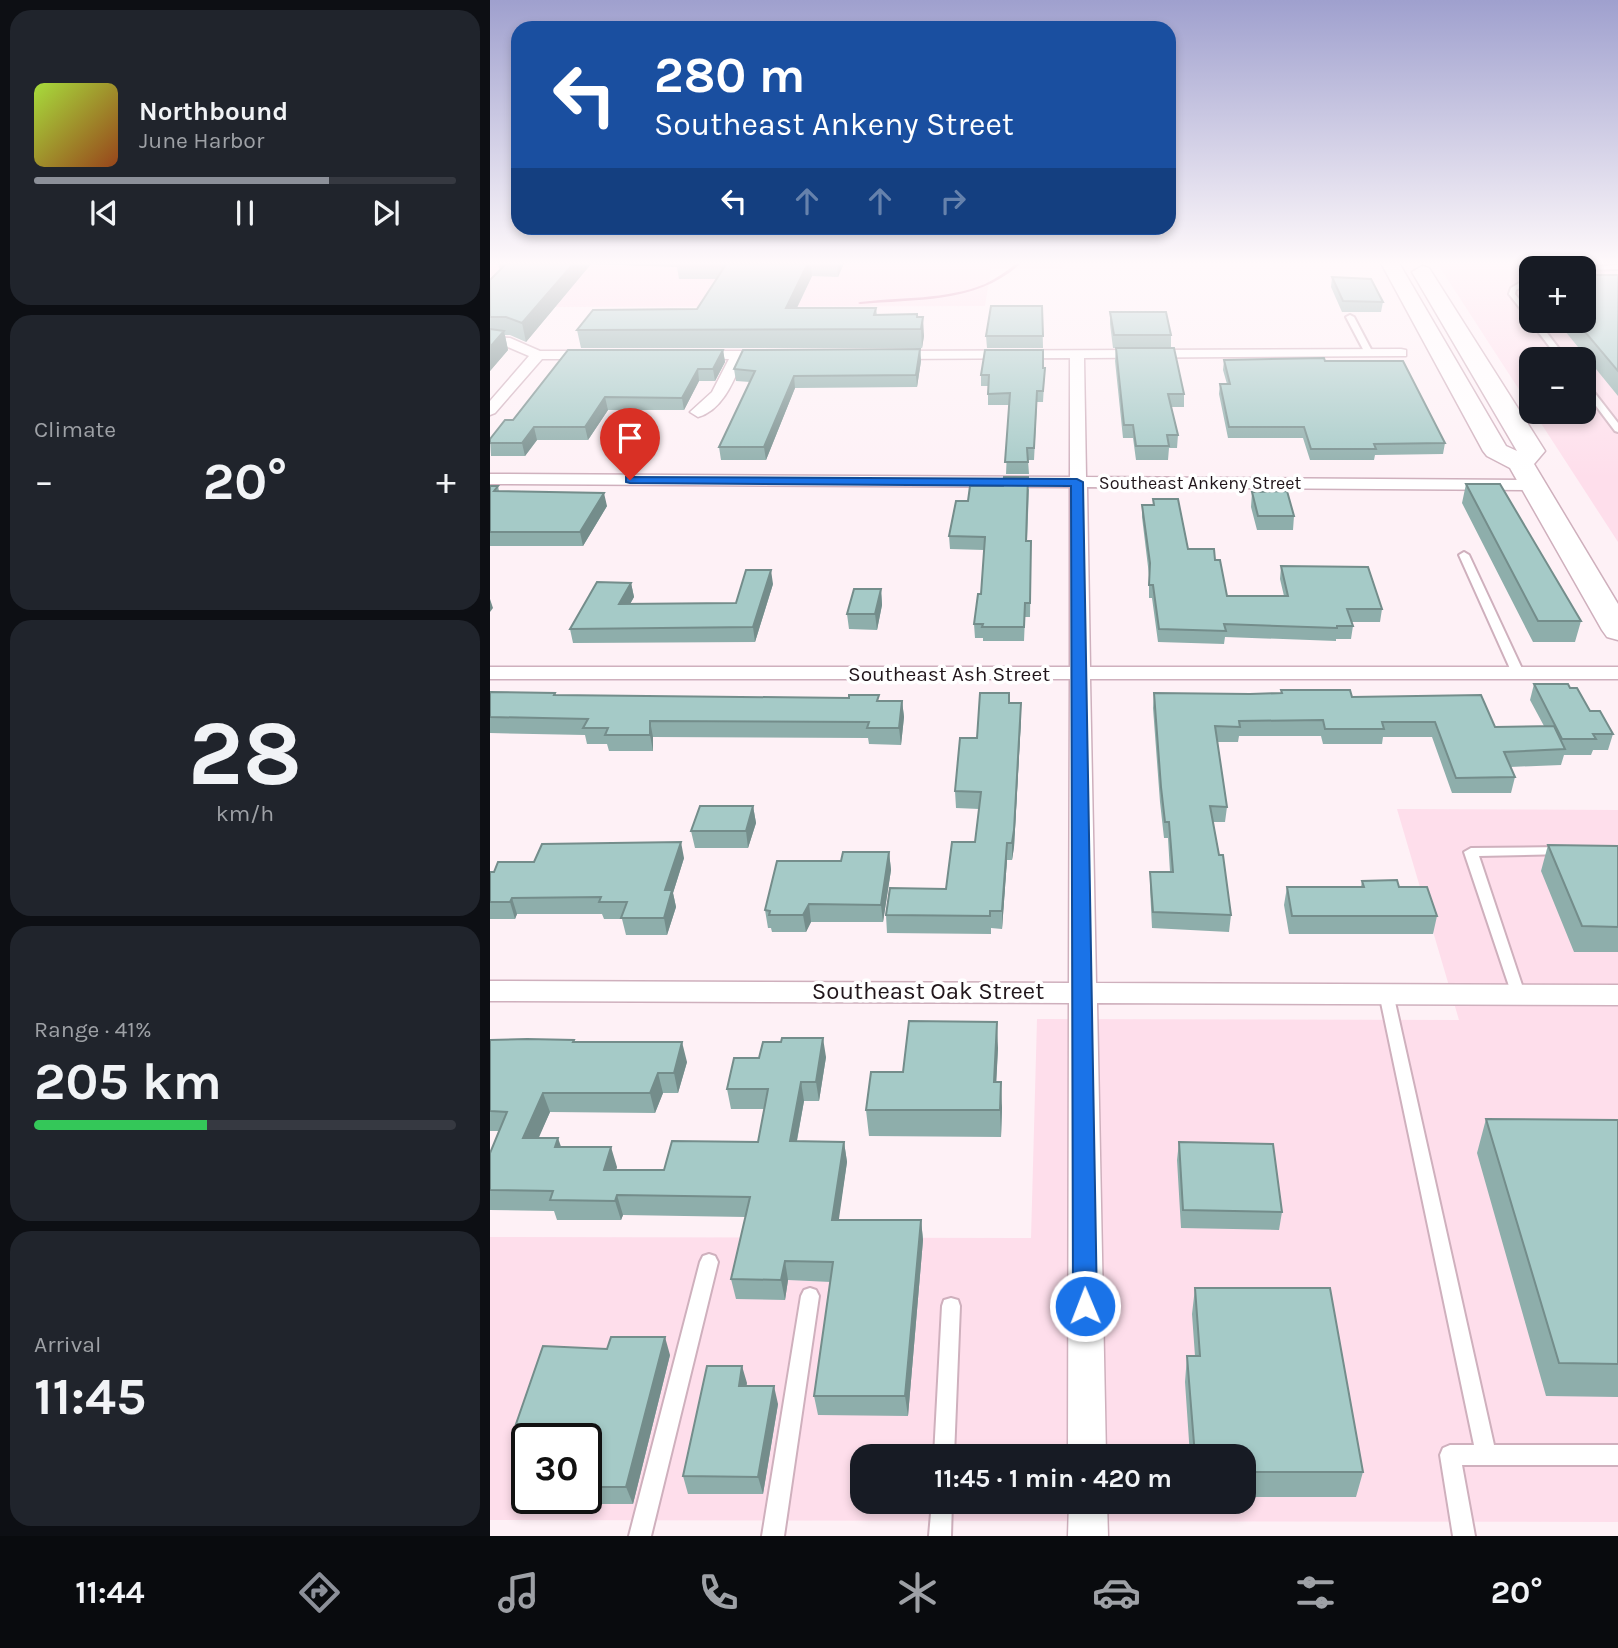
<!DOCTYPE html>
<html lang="en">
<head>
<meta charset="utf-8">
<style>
	:root { --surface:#171b24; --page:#20242c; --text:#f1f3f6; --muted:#9ea1a6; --line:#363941; --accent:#8c9099 }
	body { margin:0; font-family:Karla,sans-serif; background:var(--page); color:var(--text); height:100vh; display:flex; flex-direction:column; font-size:26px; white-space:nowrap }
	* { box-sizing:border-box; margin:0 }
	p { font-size:23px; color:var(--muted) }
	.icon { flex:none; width:38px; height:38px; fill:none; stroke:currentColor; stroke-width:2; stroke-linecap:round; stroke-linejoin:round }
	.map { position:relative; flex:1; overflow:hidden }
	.side { display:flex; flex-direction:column; gap:10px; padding:10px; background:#0d0f14; width:490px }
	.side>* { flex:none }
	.banner { position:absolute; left:21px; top:21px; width:665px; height:214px; border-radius:21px; box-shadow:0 4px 10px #0003; background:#1a4fa0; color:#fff; overflow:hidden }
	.tools { position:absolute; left:1029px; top:256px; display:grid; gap:14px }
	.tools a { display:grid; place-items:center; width:77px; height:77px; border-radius:14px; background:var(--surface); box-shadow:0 4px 10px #0003; font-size:35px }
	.speed { position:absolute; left:21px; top:1423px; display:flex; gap:14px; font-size:35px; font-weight:700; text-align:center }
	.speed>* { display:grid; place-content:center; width:91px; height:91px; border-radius:50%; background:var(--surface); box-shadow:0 4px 10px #0003; line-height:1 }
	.speed .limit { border:4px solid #111; border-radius:10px; background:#fff; color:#111 }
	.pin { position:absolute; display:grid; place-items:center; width:60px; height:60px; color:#fff; margin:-72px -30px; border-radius:50% 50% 50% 0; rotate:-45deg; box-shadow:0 0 7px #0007 }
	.pin .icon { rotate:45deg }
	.me { position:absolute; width:77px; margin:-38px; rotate:359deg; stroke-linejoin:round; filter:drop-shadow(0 0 5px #0008) }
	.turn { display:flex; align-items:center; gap:24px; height:147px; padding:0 28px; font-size:32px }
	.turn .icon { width:91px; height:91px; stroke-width:2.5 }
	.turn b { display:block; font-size:49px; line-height:60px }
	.lanes { display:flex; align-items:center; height:66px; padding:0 28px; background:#0003; justify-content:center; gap:35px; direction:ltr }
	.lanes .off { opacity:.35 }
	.big { font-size:52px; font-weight:700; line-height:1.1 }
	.side .widget { flex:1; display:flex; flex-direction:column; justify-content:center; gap:10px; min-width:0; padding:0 24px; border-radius:21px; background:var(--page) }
	.side .dial { align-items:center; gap:0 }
	.dial b { font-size:91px; line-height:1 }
	.song { display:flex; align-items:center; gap:21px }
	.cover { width:84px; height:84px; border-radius:10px; background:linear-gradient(135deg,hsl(80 70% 55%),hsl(20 70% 35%)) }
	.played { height:7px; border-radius:4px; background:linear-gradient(90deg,var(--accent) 70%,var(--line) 70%) }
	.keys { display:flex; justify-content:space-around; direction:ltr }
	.heat { display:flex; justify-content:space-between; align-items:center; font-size:38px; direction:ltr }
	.charge { height:10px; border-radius:5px; background:linear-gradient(90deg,#34c759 41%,var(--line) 0) }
	.trip { position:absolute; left:360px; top:1444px; width:406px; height:70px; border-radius:21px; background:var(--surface); box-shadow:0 4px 10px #0003; font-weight:700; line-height:70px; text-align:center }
	.menu { display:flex; height:112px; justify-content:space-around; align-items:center; background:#090b0e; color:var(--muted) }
	.menu .icon { width:49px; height:49px }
	.menu .active { color:var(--accent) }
	.menu b { font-size:32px; color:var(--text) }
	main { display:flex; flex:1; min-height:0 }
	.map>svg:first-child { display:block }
</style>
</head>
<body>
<main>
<section class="side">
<div class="widget">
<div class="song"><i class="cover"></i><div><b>Northbound</b><p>June Harbor</p></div></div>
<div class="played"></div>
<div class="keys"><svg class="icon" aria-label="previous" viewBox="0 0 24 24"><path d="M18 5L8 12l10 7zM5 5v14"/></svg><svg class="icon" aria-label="pause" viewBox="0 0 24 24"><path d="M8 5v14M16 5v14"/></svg><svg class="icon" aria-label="next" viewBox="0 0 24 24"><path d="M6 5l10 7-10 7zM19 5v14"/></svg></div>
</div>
<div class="widget"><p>Climate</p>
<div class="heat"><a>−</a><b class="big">20°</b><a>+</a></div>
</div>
<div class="widget dial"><b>28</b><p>km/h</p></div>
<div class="widget"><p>Range · 41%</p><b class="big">205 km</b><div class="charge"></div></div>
<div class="widget"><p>Arrival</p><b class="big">11:45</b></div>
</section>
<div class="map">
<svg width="1128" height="1536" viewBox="0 0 1128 1536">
	<rect width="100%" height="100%" fill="#fef1f6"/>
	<!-- built -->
	<path fill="#fedeeb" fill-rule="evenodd" d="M0,263H573L572,269H501L495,306L0,307Z
		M947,263H1128V542L1043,411H1094V359H1041V408ZM1041,268H1094V320H1041Z
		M907,809L1128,810V1522L0,1520V1237L541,1238L547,1019L969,1020ZM37,1438H96V1498H37ZM373,1456H754V1502H373Z"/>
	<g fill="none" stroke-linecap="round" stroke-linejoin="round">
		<!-- stream -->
		<path fill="#d282a7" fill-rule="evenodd" d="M527,263H531C488,304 425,299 370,304L368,303L370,302C411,297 456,300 495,284C507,278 517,271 527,263Z"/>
		<defs>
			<path id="service" d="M1128,265V269L1094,270V268H1091Z
				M1041,276V281L1026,290L1025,294L1041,314V320H1047L1077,359H1069L1019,294L1021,288Z
				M860,315L864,317L883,353L882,355L875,353L856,317Z
				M1094,383H1097L1128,423V432L1125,431L1094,390Z
				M974,552L979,555L1034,673L1032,675H1024L1022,673L969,555Z
				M1072,847L1079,851L1077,854L989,856L1035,994L1033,998L1028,999L1023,998L974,852L981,848Z
				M896,988L901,989L903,993L1004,1445H1128V1465H972L985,1536H963L950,1455L953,1448L960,1445H984L889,993L891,989Z
				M219,1254L225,1256L228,1262L161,1536H139L210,1262L213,1256Z
				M320,1288L326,1290L329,1296L294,1536H272L311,1296L314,1290Z
				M461,1298L468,1300L470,1306L464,1456H444L452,1306L454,1300Z
				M442,1502H462L461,1536H439Z"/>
			<path id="minor" d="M0,337L20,338L50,351H103L110,355L103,359H52L5,413L0,415V401L39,356L13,345H0Z
				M911,349L916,350V356L594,358L596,477L1043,480L1051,485L1043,490L597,487L600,667H1128V679H600L606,983L1128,985V1005L607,1003L616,1456H578L579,1003L0,1001V981L579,983L580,679H0V667H580V487L0,484V474L580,477V358L400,359L393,355L400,351Z
				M204,351H282L289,355L282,359H253C244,380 233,410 208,417L200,412L222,392L239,359L199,358L197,355Z
				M579,1502H617L618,1536H578Z"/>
			<path id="primary" d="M891,263H909L1016,446L1027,451L922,272L932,266L939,268L1055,451L1044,464L1128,604V640L1117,637L1112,630L1020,468L997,456L993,451Z"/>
		</defs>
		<!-- service casing -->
		<use href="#service" stroke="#cfb0bd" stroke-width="4"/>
		<!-- minor casing -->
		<use href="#minor" stroke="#cfb0bd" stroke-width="3"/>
		<!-- primary casing -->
		<use href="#primary" stroke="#cfb0bd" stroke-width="3"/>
		<!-- service -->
		<use href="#service" fill="#fff" fill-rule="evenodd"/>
		<!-- minor -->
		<use href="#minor" fill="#fff" fill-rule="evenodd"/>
		<!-- primary -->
		<use href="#primary" fill="#fff" fill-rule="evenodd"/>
	</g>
	<!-- wall -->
	<path fill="#8eaeab" d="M8,263H354L348,277L322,276L307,308H386L387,315L427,314L434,336L432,348H91L87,330L207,309L226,279H189L187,267L101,264L36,342L20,335H15L18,350L0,371V280L10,270Z
		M1102,275H1128V396L1066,320H1094Z
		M842,277L893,302L891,312H852L841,287Z
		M552,306L553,348H497L496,336Z
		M620,312L681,335V348H623L620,324Z
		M626,348L694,394V407H681L688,435L687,448H679L678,460H646L643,438H633L625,361Z
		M430,349L431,361L427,387L305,388L276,460H231L229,447L260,382L246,381L244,369Z
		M233,350L235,362L225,381H209L194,410H118L98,440H47L35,456H1L0,439L23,420Z
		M734,360L835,361L955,443L953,454L885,455L884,460H820L813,438H738L729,394L730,384H737L733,370Z
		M555,368L553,402H547L544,460H538L539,474H516L519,405H498V386H491V375Z
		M976,484L1091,621L1085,642H1043L972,503Z
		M0,486H8L9,491L117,506L93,546H0Z
		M539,489L537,541L541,555L540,617H535L534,641H493V638H485L484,624L491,594L494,550L460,549L459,536L478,501Z
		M762,492L804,516L803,530H767L761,507Z
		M663,499L698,549L725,560L737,596H794L790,579L791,566L892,609L890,622H862L863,626L861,639H846V641L735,637L734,644L668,642L662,598H659V575L652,517V505H663Z
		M141,583L144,597L140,604L246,603L283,584L265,642L83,643L80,629Z
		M391,589L392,605L387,630L359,629L357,614Z
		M1044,684L1080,688L1100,711L1123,734L1118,750H1103L1101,755H1074L1071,765L1020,767L1025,777L1021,793H962L942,737H893L892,744H833L831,736H749L748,742H727L737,807L735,822H723L741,915L739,932L662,928L660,888V872H680L678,838H674L670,802L663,708L664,693L760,694L791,693V690L862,697L1005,727L1054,726L1040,700Z
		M0,692L65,693L66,695L412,701L414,717L411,745L379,744L378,738L163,737V751H119L117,744H97L95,735L0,733Z
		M519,703L531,719L524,847L522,860H517L512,929L501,928V934L397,933L396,915L456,889L485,842L489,809L466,808L465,791L487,738Z
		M263,806L266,823L258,848H205L201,831Z
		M1058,845L1128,846V952H1084L1051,871Z
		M399,852L401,870L393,922H321L316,932H282L281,928H278L275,910L351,861Z
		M194,858L183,893L186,907L177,935H136L132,919H114L112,914H27L25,919H0V872L44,862Z
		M872,881L909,887L947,916L943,934H799L794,905L797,887H871Z
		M0,1040H84L85,1042L197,1062L188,1093H173L165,1113L60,1112L48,1138L127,1167L126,1170H174L268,1142L274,1109H241L237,1089L336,1057L329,1101H314L307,1141L354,1142L357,1162L348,1220H431L433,1240L418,1416L328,1415L324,1396L341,1282L298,1280L295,1300L246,1299L241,1279L256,1217L133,1215L131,1220H67L64,1211L0,1210V1153L9,1131H0Z
		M508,1048L506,1082L512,1108L511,1137L379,1136L376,1110L413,1072Z
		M996,1119L1128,1120V1397L1056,1396L987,1153Z
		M689,1142L792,1212L789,1230L691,1228L687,1160Z
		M705,1288L873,1472L866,1497H754V1456H700L695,1382L697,1356H705L702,1314Z
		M180,1355L143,1504H85L82,1498H96V1438H37V1442H33L26,1424Z
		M257,1383L256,1386L288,1404L273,1494H198L193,1476Z"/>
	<!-- shaded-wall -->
	<path fill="#748d8b" d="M84,263H100L101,264L36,342L32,323Z
		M318,263H320L322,276L298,326L296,308Z
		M347,263H354L348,277Z
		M433,317L434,336L432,348L431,329Z
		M14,331L18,350L0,371V347Z
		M430,349L431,361L427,387L426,375Z
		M233,350L235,362L225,381L223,369Z
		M208,369L209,381L194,410L192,398Z
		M304,376L305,388L276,460L274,447Z
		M115,397L118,410L98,440L95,427Z
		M44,427L47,440L35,456L32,443Z
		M114,493L117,506L93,546L90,532Z
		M281,570L283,584L265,642L263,627Z
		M141,583L144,597L132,618L129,604Z
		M391,589L392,605L387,630L385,614Z
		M0,599L3,608L0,612Z
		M412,701L414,717L411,745L409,728Z
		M531,703V719L524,847L522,860V843Z
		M160,721L163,737V751L160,735Z
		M263,806L266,823L258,848L256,831Z
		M191,842L194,858L183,893L186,907L177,935L174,918L175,890Z
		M517,843V860L512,929V911Z
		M399,852L401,870L393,922L391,905Z
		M22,898L27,914L25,919L20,902Z
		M319,904L321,922L316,932L313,915Z
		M507,1022L508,1048L505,1108L504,1082Z
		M333,1038L336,1057L329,1101L326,1082Z
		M192,1042L197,1062L188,1093L184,1073Z
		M168,1073L173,1093L165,1113L160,1093Z
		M311,1082L314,1101L303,1161L300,1141Z
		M511,1082L512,1108L511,1137L510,1110Z
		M53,1093L60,1112L40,1158L33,1138Z
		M68,1138L75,1158L65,1147Z
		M354,1142L357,1162L346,1240L342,1220Z
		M121,1147L127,1167L120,1190L114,1170Z
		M127,1195L133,1215L131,1220L125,1201Z
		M431,1220L433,1240L418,1416L415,1396Z
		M295,1261L298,1280L295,1300L291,1280Z
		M175,1337L180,1355L143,1504L136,1487Z
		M252,1366L257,1383L253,1404L249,1386Z
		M284,1386L288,1404L273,1494L268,1477Z"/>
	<!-- building -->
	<path fill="#a5cac7" stroke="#748d8b" stroke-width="2" d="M17,263H84L32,323L16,317H0V280Z
		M237,263H318L296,308H386L384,315L427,314V317H433L431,329L87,330L103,310L207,309Z
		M1094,270H1097L1102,275H1128V371L1085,320H1094Z
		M842,277L881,279L893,302L853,301Z
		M501,306H552L553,336H496Z
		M620,312H676L681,335H624Z
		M0,329L14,331L0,347Z
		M626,348H684L694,394H678L688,435H677L679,446H646L643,425H634Z
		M430,349L426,375L304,376L274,447H229L265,371L244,369L253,350Z
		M78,350H233L223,369H208L192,398L115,397L95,427H44L32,443H0V439L15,420H23Z
		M495,350H553V368H555L553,391H547L544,448H537L538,462H515L520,393L498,394L499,375H491Z
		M834,358L835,361H913L955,443L884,444L886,449H821L814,427H739L730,384H740L734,360Z
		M514,477H538L536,541H541L540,603H535L534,627H492L493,624H484L488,594H491L495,537L459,536L466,501H478L480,486H513Z
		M976,484H1010L1091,621H1048Z
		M0,486H8L4,491L114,493L90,532H0Z
		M797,491L804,516H768L762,492Z
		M663,499H688L698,549H724L725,560H730L737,596H798L791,566L878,567L892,609H857L863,626H847V628L734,624L736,631L669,629L663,585H659L660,563L652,505H664Z
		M256,570H281L263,627L80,629L107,582L141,583L129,604L246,603Z
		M364,589H391L385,614H357Z
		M1044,684H1078L1080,688H1087L1100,711H1110L1123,734H1103L1106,739H1072Z
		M791,690H860L862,697L991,695L1005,727L1064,726L1075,749L1014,752L1025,777L966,778L945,722H892L894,729H835L833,720L749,721L750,727L725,726L737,807L720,806L729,855H733L741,915L663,912L660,872H683L679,822H675L671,787L664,693L760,694L792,693Z
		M0,692L65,693L64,695L359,698V695H389L387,701H412L409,728H377L379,722L160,721V735H115L118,728H93L98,719L0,717Z
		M490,693H519V703H531L524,830L522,843H517L512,911H500V916L396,915L400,888L456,889L462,842H485L491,792L465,791L470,738H487Z
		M210,806H263L256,831H201Z
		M191,842L175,890H182L174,918H131L137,902H109L111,897L22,898L20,902H0V872H4L8,862H44L52,844Z
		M1058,845L1128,846V927L1092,926Z
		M353,852H399L391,905L319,904L313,915H279L280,911L275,910L287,861H351Z
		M907,880L909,887H937L947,916H802L797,887H874L872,881Z
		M419,1021L507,1022L504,1082H511L510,1110H376L381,1072H413Z
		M292,1038H333L326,1082H311L300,1141L354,1142L342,1220H431L415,1396H324L343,1262L295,1261L291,1280L241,1279L260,1197L127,1195L125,1201L60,1200L63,1191L0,1190V1153L17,1112L0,1111V1040L37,1039L84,1040L83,1042H192L184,1073H168L160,1093H53L33,1138H68L65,1147H121L114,1170H174L182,1141L268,1142L278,1089H237L244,1058H269L273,1042H291Z
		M996,1119L1128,1120V1364L1069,1363Z
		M689,1142L783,1144L792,1212L693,1210Z
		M705,1288H840L873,1472H754V1456H705L697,1356H710Z
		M121,1337H175L136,1487H96V1438H91L95,1427L26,1424L53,1346L117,1349Z
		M217,1366H252L249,1386H284L268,1477L193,1476Z"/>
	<!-- sky -->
	<linearGradient id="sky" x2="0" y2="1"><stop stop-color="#9fa0ce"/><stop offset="0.55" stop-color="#fff9fb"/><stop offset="1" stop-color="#fff9fb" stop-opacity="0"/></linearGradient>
	<rect width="1128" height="478" fill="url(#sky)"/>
	<!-- route -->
	<path fill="#1a73e8" stroke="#114b97" stroke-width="2" d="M136,477L587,479L593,482L607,1306L604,1314L595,1317L587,1314L583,1306L581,486L140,483L136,482Z"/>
	<g text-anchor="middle" stroke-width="7" stroke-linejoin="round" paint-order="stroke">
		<!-- far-street labels -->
		<g font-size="18" fill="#21161b" stroke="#fff">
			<text x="710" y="489">Southeast Ankeny Street</text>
		</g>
		<!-- street labels -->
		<g font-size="21" fill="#21161b" stroke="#fff">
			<text x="459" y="681">Southeast Ash Street</text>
		</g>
		<!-- near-street labels -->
		<g font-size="24" fill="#21161b" stroke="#fff">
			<text x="438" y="999">Southeast Oak Street</text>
		</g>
	</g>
</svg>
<div class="tools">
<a>+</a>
<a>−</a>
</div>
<div class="speed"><div class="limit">30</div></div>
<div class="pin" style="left:140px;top:480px;background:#d93025"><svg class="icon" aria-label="arrive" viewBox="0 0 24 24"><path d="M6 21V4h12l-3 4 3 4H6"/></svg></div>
<svg class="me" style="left:595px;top:1306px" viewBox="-20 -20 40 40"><circle r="17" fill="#1a73e8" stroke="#fff" stroke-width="3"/><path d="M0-11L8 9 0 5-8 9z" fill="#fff"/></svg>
<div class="trip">11:45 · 1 min · 420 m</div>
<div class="banner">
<div class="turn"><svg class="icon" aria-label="left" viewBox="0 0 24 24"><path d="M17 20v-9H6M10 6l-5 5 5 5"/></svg><div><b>280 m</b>Southeast Ankeny Street</div></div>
<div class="lanes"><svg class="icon" aria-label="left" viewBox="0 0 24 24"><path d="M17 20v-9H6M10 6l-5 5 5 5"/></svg><svg class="icon off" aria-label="ahead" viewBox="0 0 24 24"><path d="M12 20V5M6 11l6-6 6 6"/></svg><svg class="icon off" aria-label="ahead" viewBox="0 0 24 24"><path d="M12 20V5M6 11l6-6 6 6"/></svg><svg class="icon off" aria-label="right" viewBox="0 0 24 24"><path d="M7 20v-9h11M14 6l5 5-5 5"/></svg></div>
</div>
</div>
</main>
<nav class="menu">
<b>11:44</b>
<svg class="icon active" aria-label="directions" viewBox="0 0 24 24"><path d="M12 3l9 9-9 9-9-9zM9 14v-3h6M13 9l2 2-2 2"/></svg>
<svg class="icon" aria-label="music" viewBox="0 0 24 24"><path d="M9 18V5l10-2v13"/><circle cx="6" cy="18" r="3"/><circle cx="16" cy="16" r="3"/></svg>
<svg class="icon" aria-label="phone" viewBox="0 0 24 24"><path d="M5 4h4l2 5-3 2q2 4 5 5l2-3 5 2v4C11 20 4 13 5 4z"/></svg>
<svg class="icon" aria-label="climate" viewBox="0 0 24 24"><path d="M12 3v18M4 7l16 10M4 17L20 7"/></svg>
<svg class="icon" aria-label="car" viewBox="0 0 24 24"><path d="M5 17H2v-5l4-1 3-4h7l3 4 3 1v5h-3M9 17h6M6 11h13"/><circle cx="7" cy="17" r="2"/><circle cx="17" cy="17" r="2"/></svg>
<svg class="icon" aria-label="filters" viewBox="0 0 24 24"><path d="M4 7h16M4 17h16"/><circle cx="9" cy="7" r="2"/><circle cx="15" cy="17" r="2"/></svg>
<b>20°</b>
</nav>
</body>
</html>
